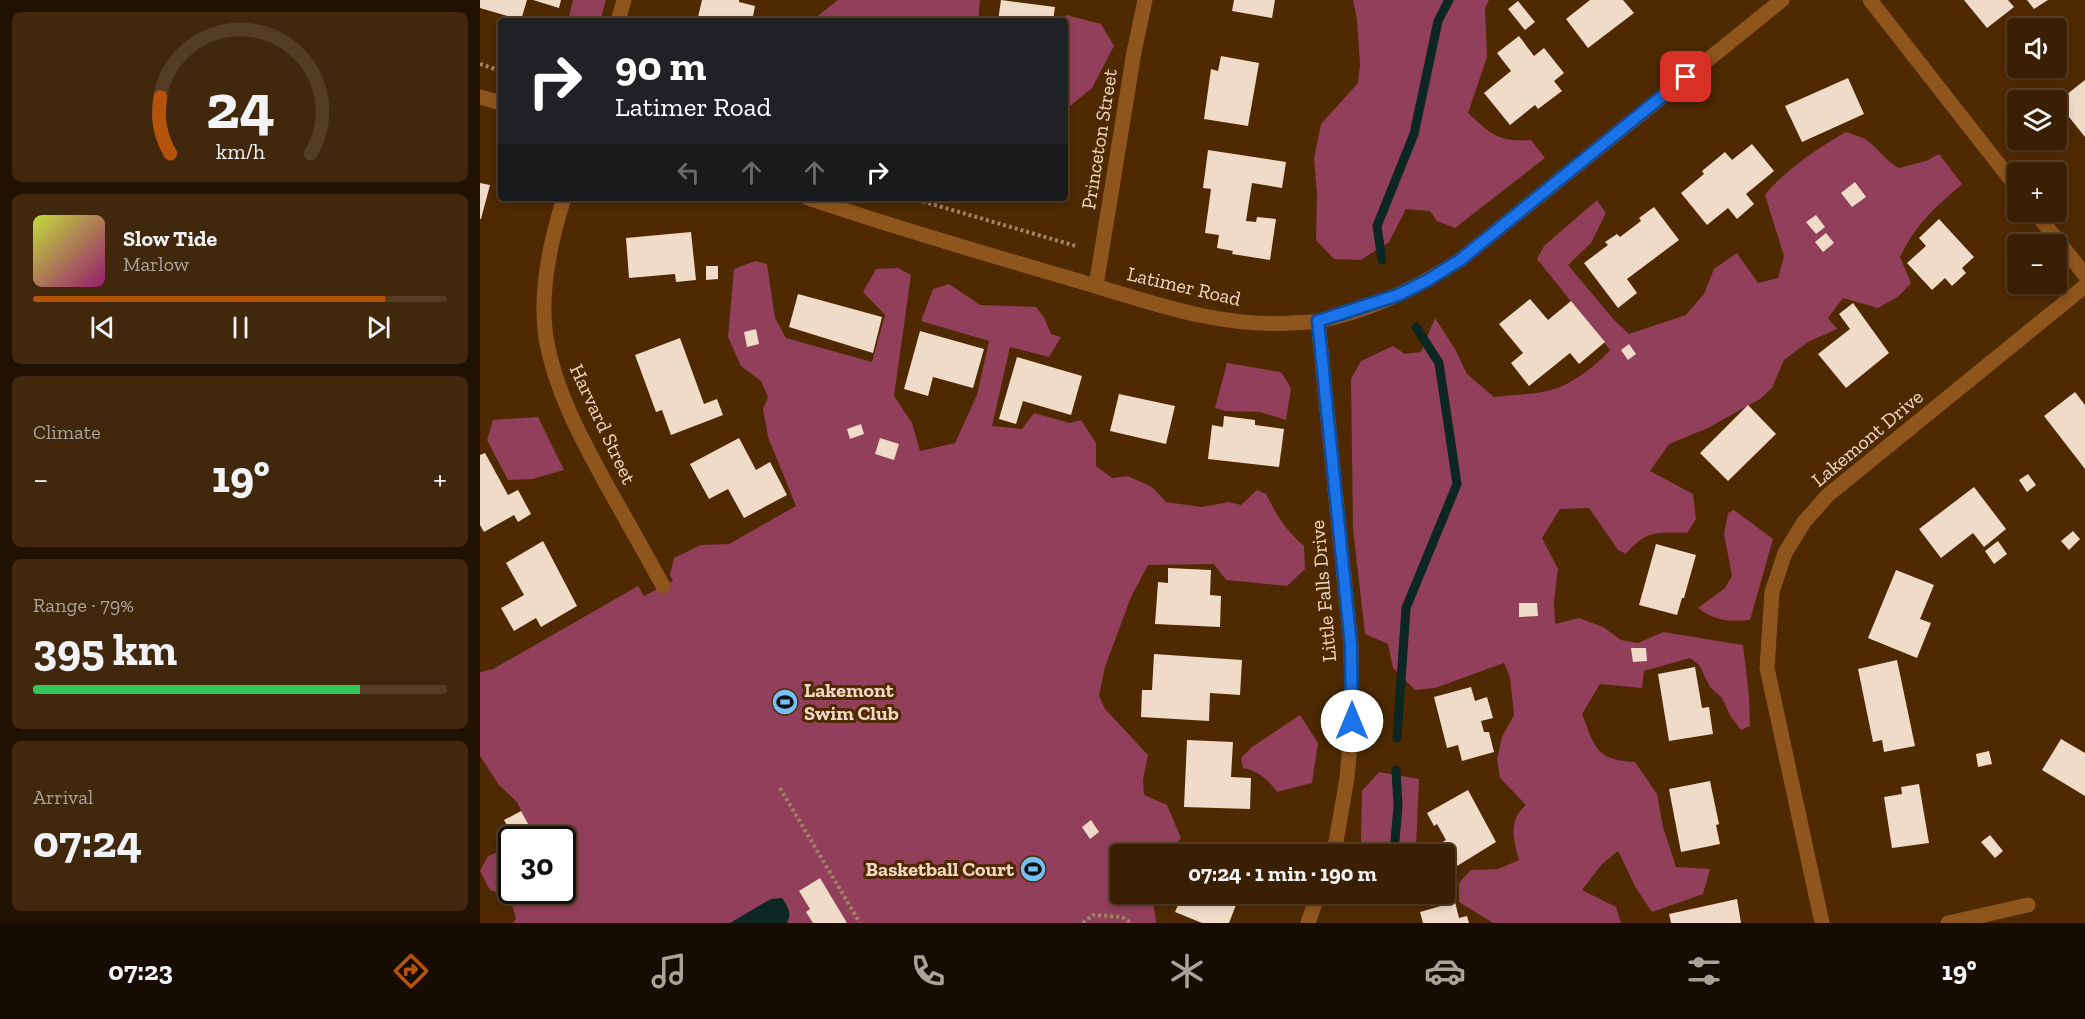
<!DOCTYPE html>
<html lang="en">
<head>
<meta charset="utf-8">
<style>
	:root { --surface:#3a1f02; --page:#41270c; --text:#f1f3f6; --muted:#aba299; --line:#543d24; --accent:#b45309 }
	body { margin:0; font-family:"Zilla Slab",serif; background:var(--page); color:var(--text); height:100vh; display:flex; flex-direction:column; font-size:22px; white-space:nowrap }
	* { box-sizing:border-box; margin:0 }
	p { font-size:20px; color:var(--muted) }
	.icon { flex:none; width:33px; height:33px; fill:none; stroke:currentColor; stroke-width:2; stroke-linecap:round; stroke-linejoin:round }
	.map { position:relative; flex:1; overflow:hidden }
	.panel { display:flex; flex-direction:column; gap:12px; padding:12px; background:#201101; width:480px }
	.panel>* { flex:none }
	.hud { position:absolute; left:18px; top:18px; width:570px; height:183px; border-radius:6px; box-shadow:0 3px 9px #0003,0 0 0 2px var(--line); background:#202124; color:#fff; overflow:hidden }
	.fabs { position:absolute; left:1527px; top:18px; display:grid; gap:12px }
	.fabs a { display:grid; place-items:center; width:60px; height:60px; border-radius:6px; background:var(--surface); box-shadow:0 3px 9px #0003,0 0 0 2px var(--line); font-size:30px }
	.speed { position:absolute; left:18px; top:826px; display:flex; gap:12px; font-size:30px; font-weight:700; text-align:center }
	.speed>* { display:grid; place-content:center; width:78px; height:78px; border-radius:50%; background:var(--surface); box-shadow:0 3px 9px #0003,0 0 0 2px var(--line); line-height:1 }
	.speed .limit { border:3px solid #111; border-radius:9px; background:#fff; color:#111 }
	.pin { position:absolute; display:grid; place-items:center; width:51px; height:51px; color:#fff; margin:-26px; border-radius:12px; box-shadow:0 3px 9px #0006 }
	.me { position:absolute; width:66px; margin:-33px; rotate:0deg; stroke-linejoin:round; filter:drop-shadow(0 0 4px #0008) }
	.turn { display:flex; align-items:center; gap:21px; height:126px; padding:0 18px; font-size:27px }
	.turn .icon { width:78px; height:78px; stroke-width:2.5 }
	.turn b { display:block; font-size:42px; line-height:51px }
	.lanes { display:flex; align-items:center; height:57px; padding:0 18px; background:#0003; justify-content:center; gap:30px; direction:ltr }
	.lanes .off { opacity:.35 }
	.big { font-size:45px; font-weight:700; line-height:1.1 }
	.panel .widget { flex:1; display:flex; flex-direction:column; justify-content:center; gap:9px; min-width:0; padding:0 21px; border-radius:9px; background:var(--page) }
	.panel .dial { align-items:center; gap:0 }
	.dial svg { height:156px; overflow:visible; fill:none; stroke:var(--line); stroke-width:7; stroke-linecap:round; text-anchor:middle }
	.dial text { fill:var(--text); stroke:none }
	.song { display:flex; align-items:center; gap:18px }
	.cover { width:72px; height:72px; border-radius:9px; background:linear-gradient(135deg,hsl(70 70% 55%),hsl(320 70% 35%)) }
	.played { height:6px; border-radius:3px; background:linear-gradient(90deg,var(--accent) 85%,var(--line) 85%) }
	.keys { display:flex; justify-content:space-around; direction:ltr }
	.heat { display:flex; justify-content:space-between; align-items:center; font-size:33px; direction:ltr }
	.charge { height:9px; border-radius:4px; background:linear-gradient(90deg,#34c759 79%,var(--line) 0) }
	.trip { position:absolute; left:630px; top:844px; width:345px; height:60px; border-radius:6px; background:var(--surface); box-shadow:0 3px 9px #0003,0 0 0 2px var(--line); font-weight:700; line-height:60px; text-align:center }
	.tab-bar { display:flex; height:96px; justify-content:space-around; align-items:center; background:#170c01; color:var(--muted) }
	.tab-bar .icon { width:42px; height:42px }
	.tab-bar .on { color:var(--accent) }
	.tab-bar b { font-size:27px; color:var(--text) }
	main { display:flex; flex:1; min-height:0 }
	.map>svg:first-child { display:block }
</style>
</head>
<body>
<main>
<section class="panel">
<div class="widget dial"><svg viewBox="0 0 100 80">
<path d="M14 69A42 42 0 1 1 86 69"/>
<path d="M14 69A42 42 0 0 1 9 40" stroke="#b45309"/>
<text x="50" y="56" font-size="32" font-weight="700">24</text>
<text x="50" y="72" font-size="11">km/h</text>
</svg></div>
<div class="widget">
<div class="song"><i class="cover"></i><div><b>Slow Tide</b><p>Marlow</p></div></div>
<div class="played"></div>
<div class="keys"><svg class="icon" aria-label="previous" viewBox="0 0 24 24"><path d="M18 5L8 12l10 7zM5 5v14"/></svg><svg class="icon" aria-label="pause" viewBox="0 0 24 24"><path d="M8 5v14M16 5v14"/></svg><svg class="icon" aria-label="next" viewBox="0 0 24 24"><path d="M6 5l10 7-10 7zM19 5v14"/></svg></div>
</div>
<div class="widget"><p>Climate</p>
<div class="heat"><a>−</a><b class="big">19°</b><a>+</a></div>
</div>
<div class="widget"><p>Range · 79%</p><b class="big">395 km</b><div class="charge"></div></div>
<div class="widget"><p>Arrival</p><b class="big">07:24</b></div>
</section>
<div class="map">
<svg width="1605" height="923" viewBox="0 0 1605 923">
	<rect width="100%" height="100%" fill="#4e2902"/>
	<!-- green -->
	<path fill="#913f5b" d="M93,0H126L120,21H88Z
		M358,0H500L498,21H336L335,18Z
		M873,0H1009L1005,8L1007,57L988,113C1012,135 1018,142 1051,140L1065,158L975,228L957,221L950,211L926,209L909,242L881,260L854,259L836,240L837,194L834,158L841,124L878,83L880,65L877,19Z
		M586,15L621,24L634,46L612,88L585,110V21H583Z
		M1366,132C1372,134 1379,136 1385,139C1398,147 1405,161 1419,168L1446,161L1459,154L1482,184C1453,210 1438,221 1420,257L1431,283L1419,296L1398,308L1363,298L1348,318L1357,329L1328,342L1304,360L1292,388L1280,399L1228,428L1189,444L1170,471L1213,494L1216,519L1207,533C1178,532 1166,530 1146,554L1138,550L1109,508L1080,509L1062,538L1078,569L1074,601L1075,624L1099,618L1123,627L1141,640L1158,643L1183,632L1263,645L1269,696L1270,726L1261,730L1251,717L1242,698L1230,687L1219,665L1210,658L1164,671L1162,688L1120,684L1102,714C1115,747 1115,760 1155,762L1177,794L1183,827L1196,867L1230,869L1223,894L1172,912L1156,888L1138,851L1122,864L1102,890L1136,907L1141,923H1013L979,902V883L991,870L1018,869L1039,860C1034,840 1027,821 1046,805L1020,778L1017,759L1022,737L1034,715L1030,677L1024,663L955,688L935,690L913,668L908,644L885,634L873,529L871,379L881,361L913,346L925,354L941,352L955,318L975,349L987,374L1014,397C1033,395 1064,394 1080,387C1097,380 1119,363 1130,350L1057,259L1064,246L1117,200L1126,213L1111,243L1088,265L1134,320L1149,334L1206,315L1224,294L1234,269L1257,253L1278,283L1298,278L1304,256L1285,195C1305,170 1338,148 1366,132Z
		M275,261L287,264L295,318L306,338L392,362L405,315L383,292L396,269L418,268L431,275L414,396L432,423L440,451L475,443L497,395L509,341L441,321L453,289L469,284L500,305L556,307L564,317L571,334L581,337L569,357L530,347L512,426L542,429L554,413L590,423L601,420L616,443V466L632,478L648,476L672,487L686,502L722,507L749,502L761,505L777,490L786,494C797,516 805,529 824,546L825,569L807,586L746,580L734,564L668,565L651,597L625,667L619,696L625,709L668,755L663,780L664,795L687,805L701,838L688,855H640V894H677L674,906L676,923H33L36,919L30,897L10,890L0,871L8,856L21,851L31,853L32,891H82V840H55L37,802L19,785L0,756V672L13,669L158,586L164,596L193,581L190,575L194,558L221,545L249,544L316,506L288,437L283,409L288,397L281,381L261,366L248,337L254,269Z
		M747,363L801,372L811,388L806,420L780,412L745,411L735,408Z
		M58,417L84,470L52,479L28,480L7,440L13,420Z
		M1254,510L1293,539L1270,620C1249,622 1235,621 1218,608L1245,588L1252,576L1244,534L1248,513Z
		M820,715L838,743L832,783L797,792C789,780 778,771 763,768L761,758L772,747Z
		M899,772L939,779L936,848L927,855H878L881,840L882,791Z"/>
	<!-- water -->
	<path fill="#0c2622" d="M302,898C308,907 312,913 307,923H250L291,899Z"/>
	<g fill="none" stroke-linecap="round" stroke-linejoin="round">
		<!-- stream -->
		<path stroke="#0c2622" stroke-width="9" d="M902,260L897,226L934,134L958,21L969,0
			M917,738L926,608L977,484L959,363L936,327
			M911,855L914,852L918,806L916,770"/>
	</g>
	<!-- building -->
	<path fill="#f0dac8" d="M0,0H47L41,20L0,8Z
		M53,0H81L79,8Z
		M222,0H259V2L275,6L272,21H217Z
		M521,0L575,7L573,21H518Z
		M754,0H795L792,18L752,11Z
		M1110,0H1143L1154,13L1108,48L1086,19Z
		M1484,0H1528L1534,7L1507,28Z
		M1547,0H1568L1554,9Z
		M1038,1L1055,22L1045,30L1028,9Z
		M1039,36L1054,56L1064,48L1084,73L1074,81L1082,91L1058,109L1055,105L1030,125L1004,93L1031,71L1017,53Z
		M741,56L779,63L768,126L724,119L731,69L738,71Z
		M1368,78L1384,114L1322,142L1305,106Z
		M1605,80V137L1577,102Z
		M1272,144L1294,171L1266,194L1274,204L1257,219L1248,208L1227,225L1201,193L1224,174L1222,171L1245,152L1252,160Z
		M728,150L806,162L802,188L772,183L766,221L776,222L777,217L796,219L790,260L752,254L753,251L737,248L739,235L725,233L731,189L723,188Z
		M1375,182L1386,197L1372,207L1361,193Z
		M0,183L10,185L1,219H0Z
		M1174,207L1199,240L1147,279L1157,293L1138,308L1104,263L1128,245L1125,242L1137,234L1140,237L1161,221L1159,218Z
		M1336,215L1345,227L1336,234L1326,222Z
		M1459,219L1494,257L1482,268L1486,273L1472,286L1465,278L1452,290L1427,263L1446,246L1439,238Z
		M211,232L216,280L196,282L195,274L149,278L146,238Z
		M1346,233L1354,243L1343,252L1335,242Z
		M226,266H238V279L226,280Z
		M318,294L402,317L393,353L309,327Z
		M1050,299L1068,320L1091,301L1125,342L1099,364L1090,353L1049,386L1031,363L1043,353L1019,324Z
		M1373,303L1409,353L1366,388L1338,354L1370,329L1359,314Z
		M276,329L279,344L267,347L264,332Z
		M440,331L504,349L493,388L453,377L448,396L424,389Z
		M200,338L224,404L237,399L243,415L191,435L182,410L176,412L155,355Z
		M1149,344L1156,354L1148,360L1141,350Z
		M537,357L602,376L591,415L543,401L536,424L519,419Z
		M1595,392L1605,405V469L1564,416Z
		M639,394L695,406L686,444L630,431Z
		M1268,405L1296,434L1248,481L1220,453Z
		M744,416L775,420V425L804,429L799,467L728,459L732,425L743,427Z
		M381,424L384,434L370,439L367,429Z
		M259,438L276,470L290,462L307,495L264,518L248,489L229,499L210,464Z
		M400,438L419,444L414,460L395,454Z
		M5,453L28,495L38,490L51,514L38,522L34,515L4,532L0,525V455Z
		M1548,474L1556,485L1547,492L1539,480Z
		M1494,487L1526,529L1504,547L1493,533L1461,558L1439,529Z
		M1593,531L1600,539L1589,550L1581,541Z
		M63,541L97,606L61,627L56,618L34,631L21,608L44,595L26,563Z
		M1518,541L1527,554L1514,564L1505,551Z
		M1176,544L1216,555L1204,598H1202L1197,615L1159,605Z
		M688,568L731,570L730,595L741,596L740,627L675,624L678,582L688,583Z
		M1416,570L1454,585L1440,619L1451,623L1437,658L1388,638Z
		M1039,603H1057L1058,616L1039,617Z
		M1151,648H1166L1167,661L1153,662Z
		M674,654L762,660L760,695L730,693L729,721L661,717L662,690H672Z
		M1417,660L1435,746L1404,752L1402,740L1393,742L1378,669Z
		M1215,667L1222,708L1229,707L1233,734L1189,741L1178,674Z
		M991,687L995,701L1007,697L1013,718L1001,721L1004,732H1009L1014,752L982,761L978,745L967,748L954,697Z
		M1581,739L1605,753V796L1562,770Z
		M707,740L753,742L751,777L771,778L770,809L704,807Z
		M1509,751L1512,764L1498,767L1496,754Z
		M1230,781L1239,824L1236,825L1240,844L1201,852L1189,789Z
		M1439,784L1449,843L1412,848L1404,797L1422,794L1421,787Z
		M988,790L1016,842L964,874V855H952L949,850L966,840L957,824L954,826L947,813Z
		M41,811L53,833L39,840H35L24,820Z
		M611,820L619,832L610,839L602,827Z
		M1510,835L1523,851L1515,858L1501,842Z
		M723,844L751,855H718Z
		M340,878L367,923H333L326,912L330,909L319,891Z
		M692,894H751L748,901L756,905L749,923H722L695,912L701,898Z
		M1257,899L1261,923H1191L1189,914Z
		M975,902L979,918L987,916L989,923H943L940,912Z"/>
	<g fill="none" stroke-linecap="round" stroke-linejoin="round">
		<!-- path -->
		<path stroke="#a18265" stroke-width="4" stroke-dasharray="3 3" stroke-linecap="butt" d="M0,64L21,71
			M431,198L596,246
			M300,788L380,923
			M603,923L613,915L642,917L651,923"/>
		<!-- minor -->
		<path stroke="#8e551c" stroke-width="15" d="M1390,0L1538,189
			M138,21L144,0
			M0,97L21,103
			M84,198C70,242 59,292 66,338C75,390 100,436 125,482C144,516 164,551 183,586
			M328,198C413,227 499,252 585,277C659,298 733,328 811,323C820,322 830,323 839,321C889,311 937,288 980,260L1302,0
			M1555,212L1605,275
			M616,286L654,52L665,0
			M838,321L871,646L872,721L867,778L856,842L851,855
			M828,923L838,894
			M1342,923L1287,668L1292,592L1305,553L1324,522L1348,495L1605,286
			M1468,923L1548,905"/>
	</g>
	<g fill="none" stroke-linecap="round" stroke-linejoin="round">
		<defs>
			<path id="route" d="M872,721L871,646L838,321L918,295L948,280L980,260L1206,77"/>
		</defs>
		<!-- route casing -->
		<use href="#route" stroke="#114b97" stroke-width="15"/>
		<!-- route -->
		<use href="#route" stroke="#1a73e8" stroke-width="10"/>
	</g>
	<!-- icons -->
	<defs>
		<symbol id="stadium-disc" viewBox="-11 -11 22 22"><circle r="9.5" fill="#74c0f6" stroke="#4e2902"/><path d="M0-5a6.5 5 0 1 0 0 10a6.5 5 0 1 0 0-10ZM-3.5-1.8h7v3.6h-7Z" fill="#111"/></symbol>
	</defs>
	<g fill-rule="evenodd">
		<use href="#stadium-disc" x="290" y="687" width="30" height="30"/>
		<use href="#stadium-disc" x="538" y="854" width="30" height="30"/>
	</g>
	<g text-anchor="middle" stroke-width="6" stroke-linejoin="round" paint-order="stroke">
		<!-- street labels -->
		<g font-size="20" fill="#f0d8c5" stroke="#4e2902">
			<text transform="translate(619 139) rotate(-81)" y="7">Princeton Street</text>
			<text transform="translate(704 286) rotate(13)" y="7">Latimer Road</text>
			<text transform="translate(123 424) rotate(65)" y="7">Harvard Street</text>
			<text transform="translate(1387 438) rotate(-40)" y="7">Lakemont Drive</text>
			<text transform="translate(843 591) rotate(-95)" y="7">Little Falls Drive</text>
		</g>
		<!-- poi labels -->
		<g font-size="20" font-weight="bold" fill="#f0d8c5" stroke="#4e2902" text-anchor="start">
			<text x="324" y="697">Lakemont<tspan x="324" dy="23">Swim Club</tspan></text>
			<text x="534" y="876" text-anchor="end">Basketball Court</text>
		</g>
	</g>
</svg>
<div class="fabs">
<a><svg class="icon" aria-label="sound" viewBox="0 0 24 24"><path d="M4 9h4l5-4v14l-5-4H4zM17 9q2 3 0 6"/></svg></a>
<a><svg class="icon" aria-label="layers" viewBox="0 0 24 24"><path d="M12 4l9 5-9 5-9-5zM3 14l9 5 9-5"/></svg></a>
<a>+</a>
<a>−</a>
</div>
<div class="speed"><div class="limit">30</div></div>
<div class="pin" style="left:1206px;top:77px;background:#d93025"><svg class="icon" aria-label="arrive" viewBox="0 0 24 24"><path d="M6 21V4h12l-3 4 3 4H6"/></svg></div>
<svg class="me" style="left:872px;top:721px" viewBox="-20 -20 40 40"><circle r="19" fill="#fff"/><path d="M0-13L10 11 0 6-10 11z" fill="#1a73e8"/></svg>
<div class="trip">07:24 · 1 min · 190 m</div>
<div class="hud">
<div class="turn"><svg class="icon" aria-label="right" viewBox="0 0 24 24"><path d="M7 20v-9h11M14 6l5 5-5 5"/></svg><div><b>90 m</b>Latimer Road</div></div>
<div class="lanes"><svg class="icon off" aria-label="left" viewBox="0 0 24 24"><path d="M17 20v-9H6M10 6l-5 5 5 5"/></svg><svg class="icon off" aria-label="ahead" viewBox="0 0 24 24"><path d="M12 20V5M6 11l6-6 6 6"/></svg><svg class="icon off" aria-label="ahead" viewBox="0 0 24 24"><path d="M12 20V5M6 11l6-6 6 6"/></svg><svg class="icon" aria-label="right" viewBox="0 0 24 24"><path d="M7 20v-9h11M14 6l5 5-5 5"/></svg></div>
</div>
</div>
</main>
<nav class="tab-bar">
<b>07:23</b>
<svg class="icon on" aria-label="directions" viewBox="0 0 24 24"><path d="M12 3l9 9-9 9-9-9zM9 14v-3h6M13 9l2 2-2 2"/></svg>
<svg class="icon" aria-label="music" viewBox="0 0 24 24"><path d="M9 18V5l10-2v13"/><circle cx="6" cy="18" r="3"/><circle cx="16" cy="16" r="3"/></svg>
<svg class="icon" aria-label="phone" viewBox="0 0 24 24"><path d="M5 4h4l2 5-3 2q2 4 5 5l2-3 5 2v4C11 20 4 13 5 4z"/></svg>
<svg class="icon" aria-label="climate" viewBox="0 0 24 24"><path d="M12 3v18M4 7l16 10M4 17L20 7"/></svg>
<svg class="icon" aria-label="car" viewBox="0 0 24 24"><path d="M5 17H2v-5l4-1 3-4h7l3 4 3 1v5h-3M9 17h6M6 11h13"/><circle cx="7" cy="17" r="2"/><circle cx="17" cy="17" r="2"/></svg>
<svg class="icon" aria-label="filters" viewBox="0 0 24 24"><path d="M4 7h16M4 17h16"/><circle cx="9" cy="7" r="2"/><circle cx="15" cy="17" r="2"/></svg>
<b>19°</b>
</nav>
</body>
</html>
